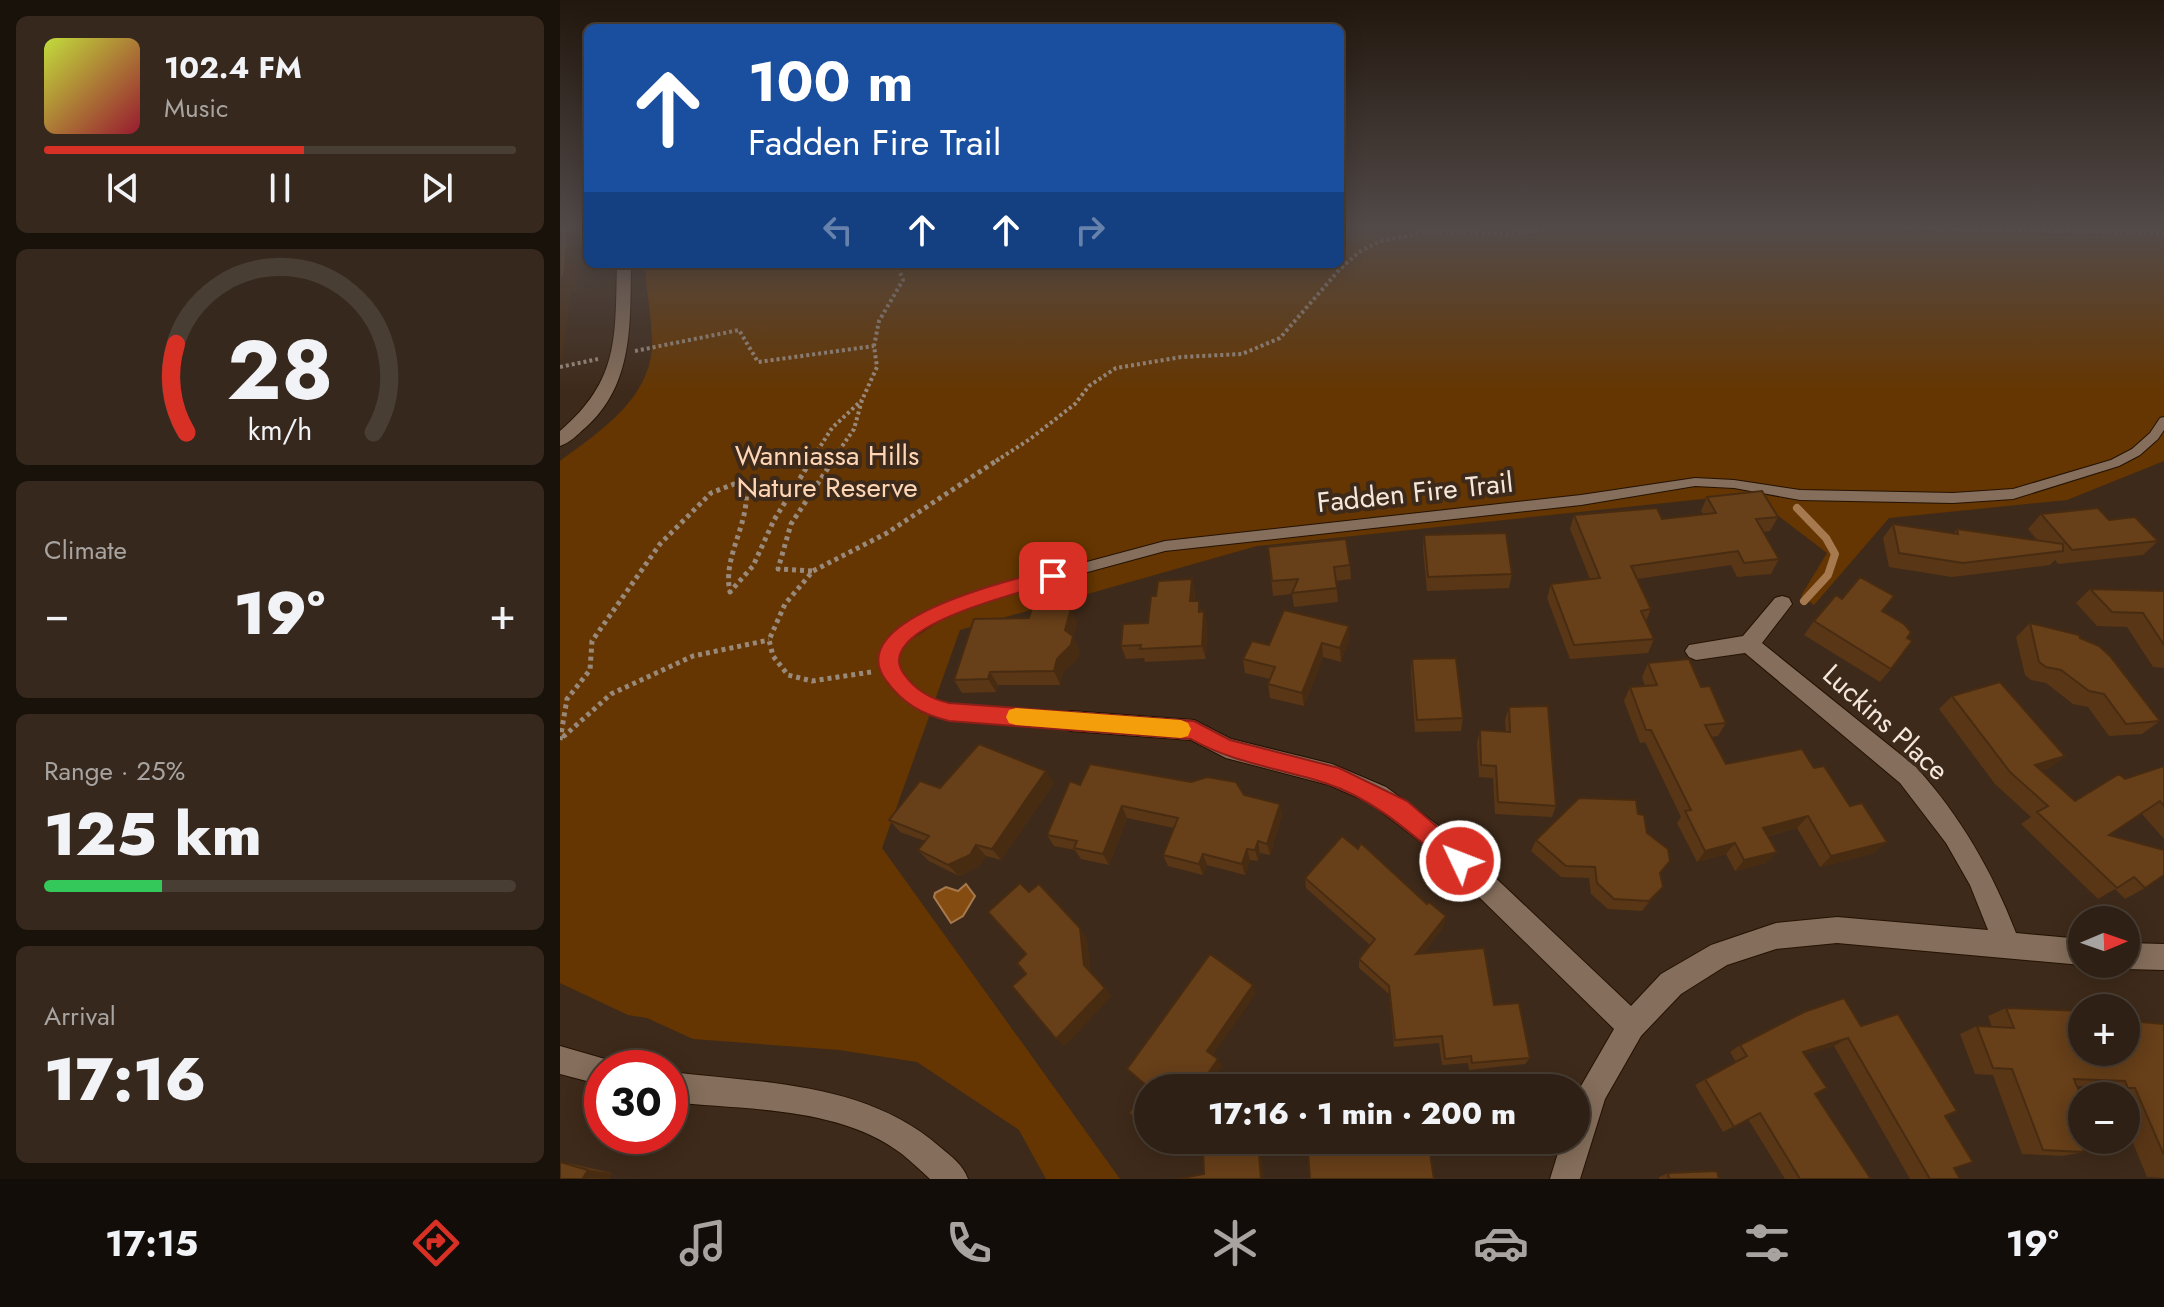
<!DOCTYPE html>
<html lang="en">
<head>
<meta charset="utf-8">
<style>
	:root { --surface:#2e2014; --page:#36281d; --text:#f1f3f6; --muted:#a7a3a0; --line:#493e34; --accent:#d93025 }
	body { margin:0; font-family:Jost,sans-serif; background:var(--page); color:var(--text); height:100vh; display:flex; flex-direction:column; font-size:30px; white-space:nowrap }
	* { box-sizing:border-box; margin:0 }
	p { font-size:26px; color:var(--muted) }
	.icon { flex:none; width:44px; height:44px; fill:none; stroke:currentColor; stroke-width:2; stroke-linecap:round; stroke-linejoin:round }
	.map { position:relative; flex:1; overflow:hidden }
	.side { display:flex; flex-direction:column; gap:16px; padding:16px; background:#19120b; width:560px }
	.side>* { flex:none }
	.top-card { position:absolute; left:24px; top:24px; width:760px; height:244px; border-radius:12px; box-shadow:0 4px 20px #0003,0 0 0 2px var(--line); background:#1a4fa0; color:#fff; overflow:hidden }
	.needle { width:52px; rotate:88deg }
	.buttons { position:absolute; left:1508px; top:906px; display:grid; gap:16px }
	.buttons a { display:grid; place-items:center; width:72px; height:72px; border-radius:50%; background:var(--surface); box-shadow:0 4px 20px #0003,0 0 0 2px var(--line); font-size:40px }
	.speed { position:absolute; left:24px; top:1050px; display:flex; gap:16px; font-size:40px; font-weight:700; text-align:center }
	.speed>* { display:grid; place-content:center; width:104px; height:104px; border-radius:50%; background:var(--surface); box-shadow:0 4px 20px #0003,0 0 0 2px var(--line); line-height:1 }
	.speed .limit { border:12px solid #d22; background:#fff; color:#111 }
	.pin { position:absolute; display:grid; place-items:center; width:68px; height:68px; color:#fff; margin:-34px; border-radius:16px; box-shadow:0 4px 12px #0006 }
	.me { position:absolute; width:88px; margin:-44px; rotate:313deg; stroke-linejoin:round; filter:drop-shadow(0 0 6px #0008) }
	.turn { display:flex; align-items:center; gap:28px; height:168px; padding:0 32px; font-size:36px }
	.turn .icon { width:104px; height:104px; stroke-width:2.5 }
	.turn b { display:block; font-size:56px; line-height:68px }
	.lanes { display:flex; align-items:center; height:76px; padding:0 32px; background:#0003; justify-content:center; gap:40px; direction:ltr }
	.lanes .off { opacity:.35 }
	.big { font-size:60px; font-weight:800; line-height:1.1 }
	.side .card { flex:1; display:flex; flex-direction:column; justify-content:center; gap:12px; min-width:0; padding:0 28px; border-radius:12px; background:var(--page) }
	.side .dial { align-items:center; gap:0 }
	.dial svg { height:208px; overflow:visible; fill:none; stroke:var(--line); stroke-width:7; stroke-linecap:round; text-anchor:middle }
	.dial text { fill:var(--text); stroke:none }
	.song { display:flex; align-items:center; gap:24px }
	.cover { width:96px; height:96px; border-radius:12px; background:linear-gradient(135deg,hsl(70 70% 55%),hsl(350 70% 35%)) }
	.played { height:8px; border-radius:4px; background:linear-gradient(90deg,var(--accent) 55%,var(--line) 55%) }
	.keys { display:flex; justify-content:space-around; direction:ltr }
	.heat { display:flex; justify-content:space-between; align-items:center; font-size:44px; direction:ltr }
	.charge { height:12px; border-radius:6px; background:linear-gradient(90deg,#34c759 25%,var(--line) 0) }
	.trip { position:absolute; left:574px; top:1074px; width:456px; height:80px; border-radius:40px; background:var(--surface); box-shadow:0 4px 20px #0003,0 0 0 2px var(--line); font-weight:800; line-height:80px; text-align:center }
	.tab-bar { display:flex; height:128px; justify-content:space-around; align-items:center; background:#120d08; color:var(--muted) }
	.tab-bar .icon { width:56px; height:56px }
	.tab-bar .on { color:var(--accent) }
	.tab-bar b { font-size:36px; color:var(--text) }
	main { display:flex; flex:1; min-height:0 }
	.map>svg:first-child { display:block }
</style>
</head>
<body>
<main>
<section class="side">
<div class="card">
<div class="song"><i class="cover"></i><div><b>102.4 FM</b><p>Music</p></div></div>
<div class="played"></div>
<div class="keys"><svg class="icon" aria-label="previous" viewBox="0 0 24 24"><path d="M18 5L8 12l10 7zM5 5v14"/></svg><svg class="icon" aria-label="pause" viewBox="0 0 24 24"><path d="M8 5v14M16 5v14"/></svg><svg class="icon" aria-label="next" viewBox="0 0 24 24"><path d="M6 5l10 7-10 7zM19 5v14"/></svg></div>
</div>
<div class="card dial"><svg viewBox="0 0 100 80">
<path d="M14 69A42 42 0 1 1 86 69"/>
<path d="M14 69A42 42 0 0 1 10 35" stroke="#d93025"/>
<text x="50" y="56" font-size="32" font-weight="700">28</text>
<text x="50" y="72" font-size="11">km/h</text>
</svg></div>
<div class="card"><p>Climate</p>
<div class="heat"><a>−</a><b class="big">19°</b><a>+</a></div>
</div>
<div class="card"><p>Range · 25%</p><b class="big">125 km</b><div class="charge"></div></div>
<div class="card"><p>Arrival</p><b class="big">17:16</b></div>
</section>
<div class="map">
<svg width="1604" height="1179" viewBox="0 0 1604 1179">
	<rect width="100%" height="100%" fill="#3e2a1a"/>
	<!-- green -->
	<path fill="#653601" d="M780,228H1604V461L1507,500L1329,518L1254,605L1241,596L1267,553L1190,494L697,546L400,630L322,848L560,1179H486L459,1130L357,1062L279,1050L133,1039L87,1018L68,1015L0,983V461C39,432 91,399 92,344C92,318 86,290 85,264H780Z"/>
	<!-- water -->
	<path fill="#844c11" stroke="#a67a4e" stroke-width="2" d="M406,884L415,896L403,916L391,923L374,897L375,893L386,887L398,891Z"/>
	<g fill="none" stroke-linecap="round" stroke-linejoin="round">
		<!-- stream -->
		<path stroke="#a67a4e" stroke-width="8" d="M1237,508L1266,538L1275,554L1268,575L1244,601"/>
		<defs>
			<path id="service" d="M1604,417V430L1598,439L1580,455L1559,466L1453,499L1393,503L1240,500L1174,488L1135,486L1021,505L605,551L439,596L391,613L342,644L336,654V667L347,683L370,700L389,705L511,714L517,716L519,721L517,726L511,728L389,719L361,711L337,693L323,672L320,668L322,653L332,636L381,605L437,586L605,541L1021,495L1135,478L1174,480L1240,490L1393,493L1453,489L1551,460L1572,449L1590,433L1600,418Z"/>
			<path id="minor" d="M57,264H71C70,323 74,385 25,428C18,434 10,443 0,446V431C60,380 55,336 57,264Z
				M1222,596L1229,598L1232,604L1202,643L1356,767C1401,817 1432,871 1456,933L1522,939V964H1525L1522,965L1277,943L1216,949L1167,965L1121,994L1081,1036L1045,1099L1020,1179H990L1002,1140H1016L1017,1093L1054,1029L869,848L810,803L769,785L666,758L631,740L511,731L503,728L500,721L503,714L511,711L634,720L671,739L772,764L826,787L887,832L1071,1006L1101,974L1151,945L1216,923L1277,917L1428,930L1410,885L1386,843L1340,783L1185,653L1136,660L1129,657L1125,651L1129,645L1183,636L1215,598Z
				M1566,943L1604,944V970L1566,969L1557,965L1566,964Z
				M0,1046L52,1061L55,1068H42V1085L0,1074Z
				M110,1072C203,1083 306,1082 380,1147C392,1157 403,1165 408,1179H370C361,1171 352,1162 342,1154C279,1106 185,1110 110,1102Z"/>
		</defs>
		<!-- service casing -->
		<use href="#service" stroke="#241203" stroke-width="2"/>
		<!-- minor casing -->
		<use href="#minor" stroke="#241203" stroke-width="2"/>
		<!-- path-far1 -->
		<path stroke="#99897b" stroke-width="4" stroke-dasharray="3 3" stroke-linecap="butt" d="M1344,228L1604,233
			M75,351L179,330L198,362L314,346
			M0,367L38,359
			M251,461L272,428L302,400
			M272,461L294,429L302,400L317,367L314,346L319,321L343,280L337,264
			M436,461L470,439L515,404L529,386L556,368L621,357L682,354L720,338L780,269L799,252L820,241L868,232L946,234L997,228"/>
		<!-- path -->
		<path stroke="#99897b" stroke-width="5" stroke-dasharray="4 4" stroke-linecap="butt" d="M252,571L218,569L231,524L274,459
			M311,672L252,681L228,675L213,656L209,640L225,604L253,571L327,533L439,459
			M3,737L51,694L133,656L209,640
			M0,740L7,699L30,670L32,641L100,544L151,493L174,484L186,488C190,524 162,557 170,592L193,566L214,520L252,459"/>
		<!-- service -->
		<use href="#service" fill="#856e5b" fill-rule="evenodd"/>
		<!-- minor -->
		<use href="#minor" fill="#856e5b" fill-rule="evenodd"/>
	</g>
	<!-- wall -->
	<path fill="#593616" d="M1147,497L1218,517L1210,531L1203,532L1219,559L1211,574L1177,577L1171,565L1077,579L1091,609L1086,621L1094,639L1088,653L1010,659L987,598L991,584L1030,579L1010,529L1014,515L1102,519L1143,514L1141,511Z
		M1481,514L1549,520L1598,541L1583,555L1498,564L1495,560L1490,565L1392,577L1329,567L1323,538L1333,524L1394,533L1397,529L1478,541L1468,529Z
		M864,535L952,574L949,588L867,591L863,549Z
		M708,547L790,565L791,579L776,581L778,602L734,607L732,594L713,596Z
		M632,579L635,593V601L642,612L644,611L647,625L646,659L585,662L584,658L566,659L561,646L588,623L596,596Z
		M1530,589L1604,591V668L1593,667L1567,627L1537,626L1516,603Z
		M1282,599L1322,612L1347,638L1331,669L1320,682L1244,635L1254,621Z
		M517,622L513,636L519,650L517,659L503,672L500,685H438L436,692L402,693L394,680Z
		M1470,623L1520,638L1600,721L1582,734L1549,736L1528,707L1513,704L1486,683L1471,680L1465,675L1456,637Z
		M789,626V639L781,662L763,657L744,706L710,698L708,684L710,679L685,673L683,659L709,645Z
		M852,659L903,718L901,731L855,732L851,672Z
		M1088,663L1141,687L1166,723L1158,736L1151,737L1166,764L1254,768L1314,853L1260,867L1237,828L1208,836L1206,863L1175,871L1166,854L1137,862L1117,823L1121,817L1085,742L1080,743L1064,701L1070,687L1085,686L1082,677Z
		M1392,696L1505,756L1489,768L1482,770L1515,801L1565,779L1604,766V839L1582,814L1549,835L1585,888L1565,899L1555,889L1538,899L1461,824L1471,817L1435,784L1379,709Z
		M949,707L996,806L992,817L935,814L933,778L919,777L917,743L920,730L946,731L945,720Z
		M494,783L441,860L426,856L419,866L399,876L369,861L358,850L365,841L340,832L329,820L380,788Z
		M520,785L684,795L722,815L710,855L700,853L698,861L690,860L685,875L647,865L643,875L608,866L603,855L614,828L567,818L549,865L521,859L515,850L494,846L487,835Z
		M1078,814L1087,833L1100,875L1103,887L1095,897L1082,911L1048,909L1031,894L1029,878L1001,877L971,851L976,840Z
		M745,878L884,926L862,954L934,1005L970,1058L965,1064L909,1070L908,1063L882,1065L879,1043L834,1047L829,994L799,968V959L810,945L746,888Z
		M1446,1008L1604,1024V1178L1587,1177L1566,1126V1096H1553L1552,1094H1546L1543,1087L1517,1086L1522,1099V1139H1520L1524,1152L1503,1156L1462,1154L1433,1075L1415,1074L1400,1034L1417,1026L1432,1027L1428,1016Z
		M1301,1026L1385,1116L1394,1168L1400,1179H1350L1274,1046L1245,1054L1255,1094L1311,1179H1225L1188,1119L1163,1132L1135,1085L1176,1062L1170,1052L1180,1045Z
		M0,1162L13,1164L52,1173L49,1179H0Z
		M1108,1173L1159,1179H1099V1177Z"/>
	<!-- shaded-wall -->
	<path fill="#482c12" d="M9,228H26L19,245L16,291L11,292L2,359L0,360V277Z
		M632,579L635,593L634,615L630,601Z
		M511,608L517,622L513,636L519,650L517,659L503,672L500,685L494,671Z
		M644,611L647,625L646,659L642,646Z
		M789,626V639L781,662L780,648Z
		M762,643L763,657L744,706L742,693Z
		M430,672L438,685L436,692L428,679Z
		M1505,756L1489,768L1460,777L1475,765Z
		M486,771L494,783L441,860L432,849Z
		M720,804L722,815L710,855L707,844Z
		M562,806L567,818L549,865L543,854Z
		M1248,816L1237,828L1194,839L1203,828Z
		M698,841L700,853L698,861L695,850Z
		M1327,842L1314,853L1260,867L1271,856Z
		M1175,843L1166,854L1137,862L1145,851Z
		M416,845L426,856L419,866L399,876L388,865Z
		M687,849L690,860L685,875L682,864Z
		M1217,852L1206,863L1175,871L1184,860Z
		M643,854L647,865L643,875L639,864Z
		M1103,887L1095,897L1082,911L1089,901Z
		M886,916L884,926L854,964L856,954Z
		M520,928L527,938L531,974L524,965Z
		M693,985L696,993L651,1058L647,1051Z
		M545,988L552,996L505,1046L496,1039Z
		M1288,1038L1274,1046L1231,1059L1243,1052Z
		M658,1059L662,1066L647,1088H638Z
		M603,1140H612L608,1146L602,1141Z
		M698,1140H700L704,1179H701Z
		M28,1170L52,1173L49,1179L23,1178Z"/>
	<!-- building -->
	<path fill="#673f19" stroke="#482c12" stroke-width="2" d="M0,228H9L8,231L4,276L0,277Z
		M1202,491L1218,517L1196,519L1219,559L1184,563L1178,551L1071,566L1091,609L1081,611L1094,639L1014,645L991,584L1040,578L1014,515L1097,508L1102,519L1156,513L1147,497Z
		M1538,508L1549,520L1575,517L1598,541L1512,550L1481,514Z
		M1333,524L1398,534L1397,529L1503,544V551L1403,563L1339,553Z
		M946,533L952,574L868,577L864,535Z
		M786,539L790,565L774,567L777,588L732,593L738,579L712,581L708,547Z
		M1300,577L1334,596L1322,611L1344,624L1351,632L1347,638L1352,641L1331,669L1254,621L1276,595L1282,599Z
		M632,579L630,601H639V612L644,611L642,646L580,649L581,645L561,646L563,624L588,623L591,596H596L598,581Z
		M1530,589L1604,591V645L1583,613L1552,612Z
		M472,608H511L505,630L513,636L511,645L497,659L494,671L430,672L428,679L394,680L414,619L469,618Z
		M724,610L789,626L780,648L762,643L742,693L708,684L715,667L683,659L692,641L709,645Z
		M1470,623L1519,635L1520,638L1539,646L1550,656L1600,721L1566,724L1544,694L1529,691L1501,670L1486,667L1479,662Z
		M896,658L903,718L857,720L852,659Z
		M1129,659L1141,687L1150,686L1166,723L1145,725L1166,764L1242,749L1254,768L1264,766L1290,806L1302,803L1327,842L1271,856L1248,816L1203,828L1217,852L1184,860L1175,843L1145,851L1125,811L1131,810L1091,730H1086L1070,687L1097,685L1088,663Z
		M1440,682L1505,756L1475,765L1515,801L1559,774L1565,779L1604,766V806L1600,801L1549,835L1604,850V875L1585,888L1574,877L1557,888L1477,812L1488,806L1450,772L1392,696Z
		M988,706L996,806L938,802L936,766L921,765L920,730L950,732L949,707Z
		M419,744L486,771L432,849L416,845L410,855L388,865L358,850L369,836L329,820L360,781L380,788Z
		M530,764L631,782L647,777L676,782L684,795L720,804L707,844L698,841L695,850L687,849L682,864L643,854L639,864L603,855L618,818L562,806L543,854L514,848L517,841L487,835L510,781L520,785Z
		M1019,798L1076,800L1078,814L1084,815L1087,833L1108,849L1110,861L1100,873L1103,887L1089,901L1054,899L1037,883L1035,867L1006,866L976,840Z
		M782,836L798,849L801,843L867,904L869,902L886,916L856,954L924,948L934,1005L959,1003L970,1058L912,1063L911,1056L885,1059L882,1036L835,1040L829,986L799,959L815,939L745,878Z
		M460,883L469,892L479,884L520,928L524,965L545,988L496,1039L452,986L466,974L457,963L466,954L428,912Z
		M650,954L693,985L647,1051L658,1059L638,1088H588V1129L569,1113L588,1087L567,1069Z
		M1284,998L1301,1026L1338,1014L1397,1111L1385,1116L1413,1162L1394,1168L1400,1179H1370L1288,1038L1243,1052L1267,1088L1255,1094L1311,1179H1240L1200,1113L1174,1127L1145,1079L1187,1056L1180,1045L1244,1012Z
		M1446,1008L1522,1011V1052H1566V1013L1570,1021L1604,1024V1155L1575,1088H1568L1565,1081L1514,1079L1522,1099V1135L1518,1134L1524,1152L1483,1150L1452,1069L1433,1068L1417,1026L1454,1028Z
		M677,1140H698L701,1179H617L644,1174L643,1147Z
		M805,1140H868L874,1179H750L748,1151Z
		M0,1162L28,1170L23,1178L29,1179H0Z
		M1157,1171L1159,1179H1109L1108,1173Z"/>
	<!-- sky -->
	<linearGradient id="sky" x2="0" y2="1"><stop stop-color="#22170e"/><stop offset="0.58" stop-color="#524a49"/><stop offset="1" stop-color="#524a49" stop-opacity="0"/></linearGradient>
	<rect width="1604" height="393" fill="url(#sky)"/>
	<!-- route -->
	<path fill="#d93025" stroke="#8d1f18" stroke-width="2" d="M493,569L502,576L500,581C471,590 309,626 344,674C355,690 371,699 389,703L634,721L670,740L779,768L847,801L908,853L911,861L908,868L900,872L892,868C853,835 815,799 765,783C719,768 673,763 631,739L389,721C361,714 342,703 325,679C282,618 458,578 493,569Z"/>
	<!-- slow -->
	<path fill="#f59e0b" d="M456,708L621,720L628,723L631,729L628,736L621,738L456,725L449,723L446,717L449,710Z"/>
	<g text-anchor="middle" stroke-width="8" stroke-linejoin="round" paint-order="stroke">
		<!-- park labels -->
		<g font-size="28" fill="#fed5b5" stroke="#3e2a1a">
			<text x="267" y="465">Wanniassa Hills<tspan x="267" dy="32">Nature Reserve</tspan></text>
		</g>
		<!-- street labels -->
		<g font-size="28" fill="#f4e7dc" stroke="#3e2a1a">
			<text transform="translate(855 492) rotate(-6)" y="10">Fadden Fire Trail</text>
			<text transform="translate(1326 722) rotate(42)" y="10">Luckins Place</text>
		</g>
	</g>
</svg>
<div class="buttons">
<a><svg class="needle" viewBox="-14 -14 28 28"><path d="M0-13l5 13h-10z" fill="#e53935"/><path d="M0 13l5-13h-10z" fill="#a7a3a0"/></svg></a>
<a>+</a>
<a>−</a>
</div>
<div class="speed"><div class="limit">30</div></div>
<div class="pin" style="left:493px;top:576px;background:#d93025"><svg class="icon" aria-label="arrive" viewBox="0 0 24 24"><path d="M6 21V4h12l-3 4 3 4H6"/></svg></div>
<svg class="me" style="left:900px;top:861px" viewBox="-20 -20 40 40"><circle r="17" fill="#d93025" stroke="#fff" stroke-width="3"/><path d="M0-11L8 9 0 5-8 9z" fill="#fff"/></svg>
<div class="trip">17:16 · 1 min · 200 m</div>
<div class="top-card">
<div class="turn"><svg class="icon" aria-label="ahead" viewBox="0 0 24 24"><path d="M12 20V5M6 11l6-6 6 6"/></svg><div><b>100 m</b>Fadden Fire Trail</div></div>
<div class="lanes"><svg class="icon off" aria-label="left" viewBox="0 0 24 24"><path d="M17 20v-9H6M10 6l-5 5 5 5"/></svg><svg class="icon" aria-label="ahead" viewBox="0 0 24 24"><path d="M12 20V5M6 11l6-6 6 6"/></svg><svg class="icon" aria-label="ahead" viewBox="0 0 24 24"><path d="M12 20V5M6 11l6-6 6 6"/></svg><svg class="icon off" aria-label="right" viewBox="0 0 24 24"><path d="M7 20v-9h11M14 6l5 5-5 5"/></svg></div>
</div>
</div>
</main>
<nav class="tab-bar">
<b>17:15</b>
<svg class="icon on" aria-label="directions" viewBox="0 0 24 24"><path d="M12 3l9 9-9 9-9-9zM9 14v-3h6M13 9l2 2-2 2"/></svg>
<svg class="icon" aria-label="music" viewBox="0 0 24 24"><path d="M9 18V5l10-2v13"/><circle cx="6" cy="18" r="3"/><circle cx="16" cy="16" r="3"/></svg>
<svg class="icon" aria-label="phone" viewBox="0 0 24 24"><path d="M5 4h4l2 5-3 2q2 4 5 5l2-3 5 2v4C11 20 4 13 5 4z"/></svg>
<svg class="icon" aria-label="climate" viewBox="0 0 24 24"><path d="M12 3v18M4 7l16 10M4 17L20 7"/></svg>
<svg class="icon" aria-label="car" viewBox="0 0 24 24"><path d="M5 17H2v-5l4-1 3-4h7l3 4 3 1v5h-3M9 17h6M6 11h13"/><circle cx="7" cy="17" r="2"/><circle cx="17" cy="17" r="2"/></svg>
<svg class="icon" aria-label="filters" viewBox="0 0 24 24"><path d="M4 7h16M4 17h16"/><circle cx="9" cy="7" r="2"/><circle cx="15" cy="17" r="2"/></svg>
<b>19°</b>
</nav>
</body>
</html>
